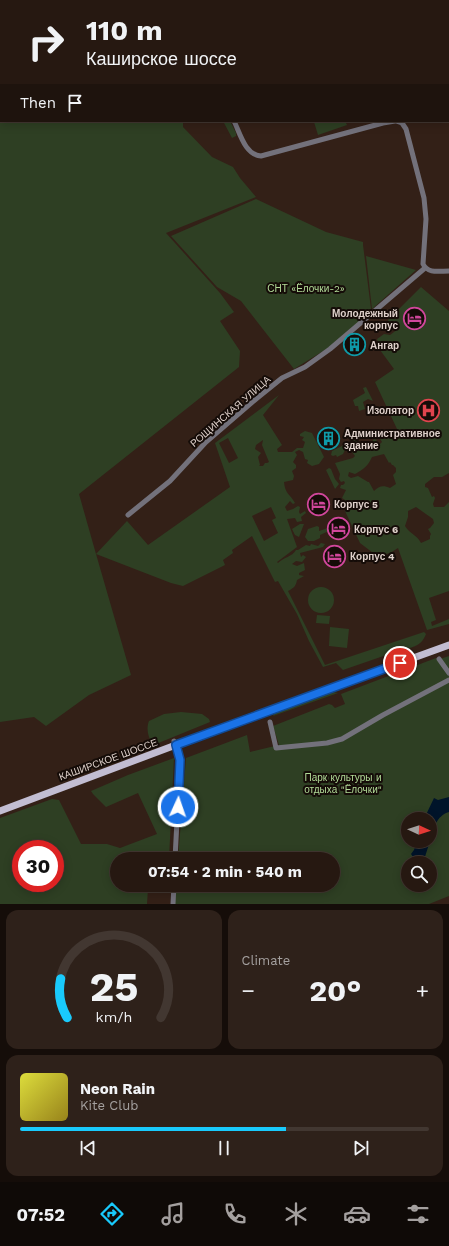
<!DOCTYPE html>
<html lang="en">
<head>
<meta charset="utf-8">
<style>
	:root { --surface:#261811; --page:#2e211a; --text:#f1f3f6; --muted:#a4a09f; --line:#423731; --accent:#19cafc }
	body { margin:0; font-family:"Work Sans",sans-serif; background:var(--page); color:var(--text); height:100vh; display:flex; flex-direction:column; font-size:15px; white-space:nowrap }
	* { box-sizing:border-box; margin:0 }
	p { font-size:13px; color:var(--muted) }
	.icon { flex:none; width:22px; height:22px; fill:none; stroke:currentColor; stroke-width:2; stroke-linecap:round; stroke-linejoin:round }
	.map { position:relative; height:904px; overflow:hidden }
	.side { display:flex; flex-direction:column; gap:6px; padding:6px; background:#150d09; flex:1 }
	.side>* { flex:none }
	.top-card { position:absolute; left:0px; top:0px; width:449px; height:122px; box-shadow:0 2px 10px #0003,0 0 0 1px var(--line); background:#261811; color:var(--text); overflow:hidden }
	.needle { width:26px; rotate:93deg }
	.tools { position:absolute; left:401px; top:812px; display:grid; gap:8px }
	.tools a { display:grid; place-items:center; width:36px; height:36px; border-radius:50%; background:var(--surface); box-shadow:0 2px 10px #0003,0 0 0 1px var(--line); font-size:20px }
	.speed { position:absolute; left:12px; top:840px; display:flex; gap:8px; font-size:20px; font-weight:700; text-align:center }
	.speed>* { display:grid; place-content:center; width:52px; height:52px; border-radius:50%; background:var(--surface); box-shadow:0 2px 10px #0003,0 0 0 1px var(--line); line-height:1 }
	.speed .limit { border:6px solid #d22; background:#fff; color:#111 }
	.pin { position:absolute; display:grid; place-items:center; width:34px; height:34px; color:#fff; margin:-17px; border:2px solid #fff; border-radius:50%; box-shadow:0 1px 4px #0007 }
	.me { position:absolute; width:44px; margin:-22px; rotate:3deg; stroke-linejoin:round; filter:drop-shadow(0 0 3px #0008) }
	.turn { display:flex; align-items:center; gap:14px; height:84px; padding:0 20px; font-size:18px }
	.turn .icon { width:52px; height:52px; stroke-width:2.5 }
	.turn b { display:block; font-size:28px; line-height:34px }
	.then { display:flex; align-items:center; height:38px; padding:0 20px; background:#0003; gap:8px; font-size:15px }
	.big { font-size:30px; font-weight:700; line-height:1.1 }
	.side .widget { flex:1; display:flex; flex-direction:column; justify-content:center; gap:6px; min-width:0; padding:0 14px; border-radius:12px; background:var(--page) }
	.side .dial { align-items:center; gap:0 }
	.dial svg { height:104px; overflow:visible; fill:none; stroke:var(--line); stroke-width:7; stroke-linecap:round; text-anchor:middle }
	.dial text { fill:var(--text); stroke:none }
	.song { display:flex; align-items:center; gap:12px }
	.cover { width:48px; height:48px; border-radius:6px; background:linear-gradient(135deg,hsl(60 70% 55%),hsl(50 70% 35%)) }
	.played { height:4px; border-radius:2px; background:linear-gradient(90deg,var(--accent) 65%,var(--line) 65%) }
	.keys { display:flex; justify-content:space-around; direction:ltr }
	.heat { display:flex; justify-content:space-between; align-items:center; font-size:22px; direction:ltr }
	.side .tiles { flex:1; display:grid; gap:6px; grid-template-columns:1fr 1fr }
	.widget:last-child { grid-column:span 2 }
	.trip { position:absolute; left:110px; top:852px; width:230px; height:40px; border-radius:20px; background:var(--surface); box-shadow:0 2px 10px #0003,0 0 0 1px var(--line); font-weight:700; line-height:40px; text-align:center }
	.tab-bar { display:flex; height:64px; justify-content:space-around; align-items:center; background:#0f0a07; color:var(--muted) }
	.tab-bar .icon { width:28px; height:28px }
	.tab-bar .current { color:var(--accent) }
	.tab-bar b { font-size:18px; color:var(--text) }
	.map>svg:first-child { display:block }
</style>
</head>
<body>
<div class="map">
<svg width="449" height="904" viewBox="0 0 449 904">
	<rect width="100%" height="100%" fill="#332017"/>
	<!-- green -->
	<path fill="#2e3f23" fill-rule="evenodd" d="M0,0H171V1H1V121H183V127L212,157L233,167L240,178L256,197L166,233L220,293L234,312L220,321L240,351L239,367L79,494L96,554L127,521L148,545L230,487L215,443L279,395L263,415L282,445L277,449L278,452H292L297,448H303L305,442L302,440L304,437L300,436V434L305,431L312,433L324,457L319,464L312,466L307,463L308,460L305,459L303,452L299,450L295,452L297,455L293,462L296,465V468L292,471L294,476L293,480L284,482C285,494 290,494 295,503L293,504L290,501L285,507L287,511L293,509L298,506L300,507L299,512L300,514L305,511L306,513L301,517L302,521L297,522L295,518L287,519L297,547L277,562L278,563C284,557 292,557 296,550H298L306,545L310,546L311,544L318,546L321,543L325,544L323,547L300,553L301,557L303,555L306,557L302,562L296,561L292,564L297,566L304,563L305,570L299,573V575L304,576L297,580C296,586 294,588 288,591L325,665L424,632L426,634C421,647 413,646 403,651L400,647L399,650L395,652L343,670L336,663L323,667L309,641L297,614L278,581L275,582L252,536L232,550L233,553L223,560L225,565L183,586L171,583L96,554L131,675L89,695L46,726L34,717L0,722ZM228,438L238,458L229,463L219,443ZM263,440L262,445L269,462L267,463H265L263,466H259L260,465L258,457L261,453L255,449L256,445ZM271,507L276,518L272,520L278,533L264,541L252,516Z
		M180,0H285L282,1Z
		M223,121H230L236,133V136L232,138Z
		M318,121H345L347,125L318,135L314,122Z
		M256,199L326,232L363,242V245L371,309L368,314L328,348L294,369L241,301L217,287L171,236Z
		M366,256L416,270L372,309Z
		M421,287L449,311V473L442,477H434L425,484V487L428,488L432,497L434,496L435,498L433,504L434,507H444L449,502V591L429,598L436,620L431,622L432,626L449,619V624L427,630L398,548L390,553L377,556L360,543L345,511L346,507L344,504L345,500L342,498L346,490L340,488L341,485H343L345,483L344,481L341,482L339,479L340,474L335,463L353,458L355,456L352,452L355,447L360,449L362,447L364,446L367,448L374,439L377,440L376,441L379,445L382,442L379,437V434L381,435V439H383L384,437L388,436L391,430L397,429L375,382L394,369L380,350L377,339L384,334L390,335L398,329L396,326L389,324L388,320ZM429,403L434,412L428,416L423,406ZM384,454L389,463L390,462L392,465H393L396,468V472L393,475L396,484L390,488C383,485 379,486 374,491L369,482H368L358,476L351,478L348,476L349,472L355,474C364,469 368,466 372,457ZM416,507L433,519L434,523L430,528L428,529L431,534L430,536V539L421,543C417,535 410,534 405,526L408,517V511Z
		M366,387L373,401L368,399L363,402L365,409L359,411L358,406H355L353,400L365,393L363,388Z
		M356,439L361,443L356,444L349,450L348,448L345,450L343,454L337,457L336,455L333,456L331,455L332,451Z
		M329,468L331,469L335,479L339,484L335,489L326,470Z
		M300,524H304L299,537L295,535L292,529Z
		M317,526L319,527V531L328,528L331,530L320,535V538L314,541H308L305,537L308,529Z
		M308 600a13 13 0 1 1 26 0a13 13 0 1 1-26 0Z
		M317,615L330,616L329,624L316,623Z
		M330,627L349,629L347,648L329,646Z
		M449,656V896L429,904H174L176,885H333V859H178L186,758L247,735L250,752L279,745L273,726L329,704L332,705L335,708L345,704L341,694L436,658L437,660ZM408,819H430V841H408ZM408,863H430V885H408Z
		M333,692L338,693L273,716L274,714L279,712Z
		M181,712L202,714L209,719L210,722L156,744L152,743C148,737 146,728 149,721L164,714Z
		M174,758L169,859H117V885H158L148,889L147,904H0V818L52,799L59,800L81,844H107L120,848L157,834L138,793L106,807L93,794L91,791L128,775ZM21,849H55V883H21L16,865L21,861Z"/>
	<!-- water -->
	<path fill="#00142a" d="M449,797V812C436,816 434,828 430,840V819H424L434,798L438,800Z
		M417,841H430L423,863H413V857L411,854L414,850Z"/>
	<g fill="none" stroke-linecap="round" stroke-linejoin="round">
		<!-- minor -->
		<path stroke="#73717b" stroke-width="5" d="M174,0L175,1
			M338,1L341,0
			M234,121C240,133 245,155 261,156L383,123L395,121
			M396,121L402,123L406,129L424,198L426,219L423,264C428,274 439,271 449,271
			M128,515L170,481L206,442L256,399L282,378L305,367L330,349L425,268
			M439,659L449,673
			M270,722L276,748L327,743L342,739L383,715L449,680
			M174,741L179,754L180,763L175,859
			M173,904L174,885"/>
		<!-- major -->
		<path stroke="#c2bdd2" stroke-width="7" d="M0,811L245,719L449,645"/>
	</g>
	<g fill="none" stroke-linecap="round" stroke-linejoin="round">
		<defs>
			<path id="route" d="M178,807L180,760L176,745L400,663"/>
		</defs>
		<!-- route casing -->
		<use href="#route" stroke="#114b97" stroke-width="10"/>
		<!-- route -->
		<use href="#route" stroke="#1a73e8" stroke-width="7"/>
	</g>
	<!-- icons -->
	<defs>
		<symbol id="hotel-ring" viewBox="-11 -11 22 22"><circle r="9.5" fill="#150c08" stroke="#d1479c" stroke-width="1.5"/><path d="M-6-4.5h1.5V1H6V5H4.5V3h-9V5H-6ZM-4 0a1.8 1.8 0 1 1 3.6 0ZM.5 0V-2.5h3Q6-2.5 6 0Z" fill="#d1479c"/></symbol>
		<symbol id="building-ring" viewBox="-11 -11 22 22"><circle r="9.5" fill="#150c08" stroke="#0f9aa8" stroke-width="1.5"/><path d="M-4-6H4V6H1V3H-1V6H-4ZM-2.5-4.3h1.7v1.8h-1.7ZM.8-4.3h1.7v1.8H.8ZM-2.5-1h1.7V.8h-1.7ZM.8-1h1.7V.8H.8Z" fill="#0f9aa8"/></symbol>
		<symbol id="hospital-ring" viewBox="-11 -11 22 22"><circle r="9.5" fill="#150c08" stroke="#e0444e" stroke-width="1.5"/><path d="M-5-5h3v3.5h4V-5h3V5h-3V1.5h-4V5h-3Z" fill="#e0444e"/></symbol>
	</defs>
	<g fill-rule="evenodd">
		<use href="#hotel-ring" x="402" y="306" width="25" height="25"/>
		<use href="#building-ring" x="342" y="332" width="25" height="25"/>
		<use href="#hospital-ring" x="416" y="398" width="25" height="25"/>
		<use href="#building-ring" x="316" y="426" width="25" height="25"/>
		<use href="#hotel-ring" x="306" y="492" width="25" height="25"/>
		<use href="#hotel-ring" x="326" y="516" width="25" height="25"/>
		<use href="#hotel-ring" x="322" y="544" width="25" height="25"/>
	</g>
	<g text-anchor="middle" stroke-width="4" stroke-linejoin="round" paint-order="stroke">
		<!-- park labels -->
		<g font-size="10" fill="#b2db98" stroke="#150c08">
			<text x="306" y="292">СНТ «Ёлочки-2»</text>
			<text x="343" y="781">Парк культуры и<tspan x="343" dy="12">отдыха "Ёлочки"</tspan></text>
		</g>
		<!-- poi labels -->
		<g font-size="10" font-weight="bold" fill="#ded0ca" stroke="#150c08" text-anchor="start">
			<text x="398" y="317" text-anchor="end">Молодежный<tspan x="398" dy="12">корпус</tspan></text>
			<text x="370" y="349">Ангар</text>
			<text x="414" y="414" text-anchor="end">Изолятор</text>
			<text x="344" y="437">Административное<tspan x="344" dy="12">здание</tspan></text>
			<text x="334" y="508">Корпус 5</text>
			<text x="354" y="533">Корпус 6</text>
			<text x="350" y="560">Корпус 4</text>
		</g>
		<!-- street labels -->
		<g font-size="10" fill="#ded0ca" stroke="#150c08">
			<text transform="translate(230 411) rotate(-41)" y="4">РОЩИНСКАЯ УЛИЦА</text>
			<text transform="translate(108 759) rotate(-20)" y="4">КАШИРСКОЕ ШОССЕ</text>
		</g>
	</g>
</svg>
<div class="tools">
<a><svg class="needle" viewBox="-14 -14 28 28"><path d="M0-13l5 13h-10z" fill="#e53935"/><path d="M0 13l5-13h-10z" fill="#a4a09f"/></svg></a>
<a><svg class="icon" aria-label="search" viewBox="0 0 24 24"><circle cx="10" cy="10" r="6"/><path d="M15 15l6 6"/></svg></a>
</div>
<div class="speed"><div class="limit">30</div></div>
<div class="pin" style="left:400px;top:663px;background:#d93025"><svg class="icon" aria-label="arrive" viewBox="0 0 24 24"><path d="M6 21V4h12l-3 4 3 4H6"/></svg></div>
<svg class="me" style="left:178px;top:807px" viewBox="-20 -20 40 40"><circle r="17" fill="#1a73e8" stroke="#fff" stroke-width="3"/><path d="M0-11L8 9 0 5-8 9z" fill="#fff"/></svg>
<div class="trip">07:54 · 2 min · 540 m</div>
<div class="top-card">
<div class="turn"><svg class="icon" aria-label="right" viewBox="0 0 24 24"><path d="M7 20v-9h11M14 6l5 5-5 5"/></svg><div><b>110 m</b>Каширское шоссе</div></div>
<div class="then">Then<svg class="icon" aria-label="arrive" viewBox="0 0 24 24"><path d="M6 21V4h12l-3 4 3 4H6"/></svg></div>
</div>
</div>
<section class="side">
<div class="tiles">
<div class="widget dial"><svg viewBox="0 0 100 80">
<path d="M14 69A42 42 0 1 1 86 69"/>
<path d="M14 69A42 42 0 0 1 9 39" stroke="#19cafc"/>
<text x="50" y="56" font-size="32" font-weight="700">25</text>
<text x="50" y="72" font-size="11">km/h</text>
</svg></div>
<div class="widget"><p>Climate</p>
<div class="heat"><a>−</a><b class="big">20°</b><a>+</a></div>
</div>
<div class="widget">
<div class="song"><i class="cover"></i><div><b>Neon Rain</b><p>Kite Club</p></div></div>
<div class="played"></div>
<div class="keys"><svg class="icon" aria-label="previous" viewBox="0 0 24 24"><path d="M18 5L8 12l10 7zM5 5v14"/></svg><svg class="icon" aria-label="pause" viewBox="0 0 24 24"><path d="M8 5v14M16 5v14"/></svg><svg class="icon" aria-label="next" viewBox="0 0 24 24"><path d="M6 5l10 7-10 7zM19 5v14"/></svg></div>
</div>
</div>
</section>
<nav class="tab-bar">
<b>07:52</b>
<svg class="icon current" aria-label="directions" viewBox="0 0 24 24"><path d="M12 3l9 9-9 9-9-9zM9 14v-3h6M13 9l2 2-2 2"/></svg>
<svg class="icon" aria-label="music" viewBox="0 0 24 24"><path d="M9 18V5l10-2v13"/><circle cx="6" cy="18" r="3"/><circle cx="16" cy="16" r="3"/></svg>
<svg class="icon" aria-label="phone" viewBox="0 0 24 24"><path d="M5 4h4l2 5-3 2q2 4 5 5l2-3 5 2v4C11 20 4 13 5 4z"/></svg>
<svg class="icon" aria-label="climate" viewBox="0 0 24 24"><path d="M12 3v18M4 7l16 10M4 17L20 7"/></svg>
<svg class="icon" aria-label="car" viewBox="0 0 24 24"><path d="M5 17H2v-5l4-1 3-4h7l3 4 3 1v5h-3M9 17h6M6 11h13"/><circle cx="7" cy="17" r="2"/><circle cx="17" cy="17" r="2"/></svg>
<svg class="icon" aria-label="filters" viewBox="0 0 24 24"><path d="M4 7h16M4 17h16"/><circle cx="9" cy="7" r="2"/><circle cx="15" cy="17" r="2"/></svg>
</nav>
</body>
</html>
